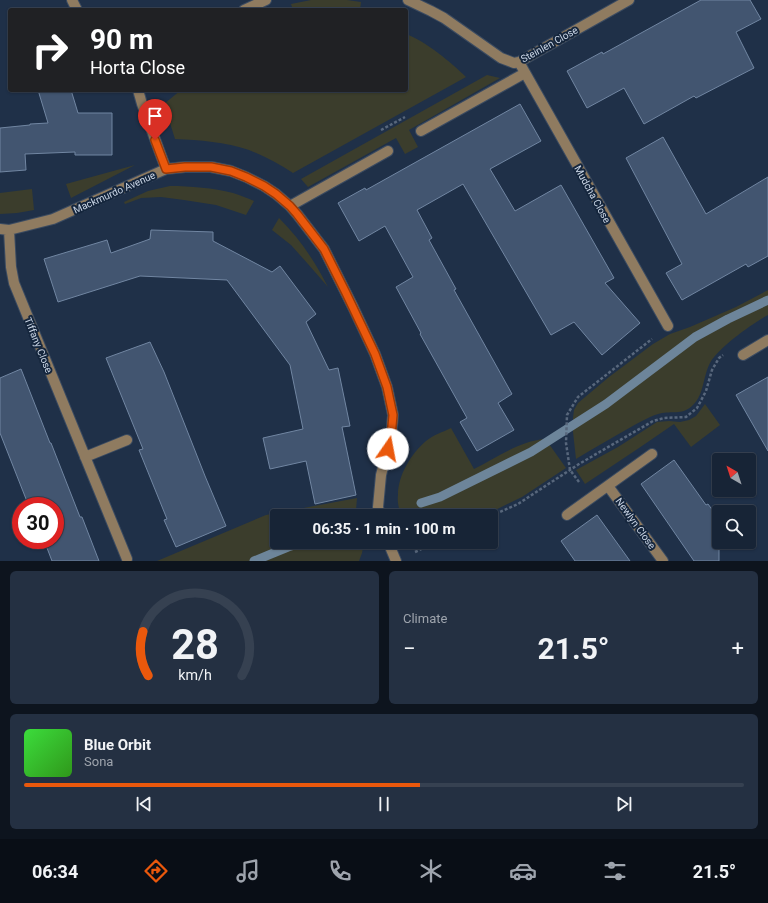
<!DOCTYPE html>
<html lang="en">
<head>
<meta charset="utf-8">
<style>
	:root { --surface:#172436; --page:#243042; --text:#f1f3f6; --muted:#9ea4ad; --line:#364151; --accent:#ea580c }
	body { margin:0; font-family:Roboto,sans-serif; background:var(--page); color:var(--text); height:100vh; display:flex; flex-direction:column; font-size:15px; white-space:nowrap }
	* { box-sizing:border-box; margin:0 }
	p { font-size:13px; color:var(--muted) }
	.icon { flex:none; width:22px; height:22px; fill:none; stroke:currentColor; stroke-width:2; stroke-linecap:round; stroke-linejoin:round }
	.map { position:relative; height:561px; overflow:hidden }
	.panel { display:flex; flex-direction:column; gap:10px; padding:10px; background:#0d141e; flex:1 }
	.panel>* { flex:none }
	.banner { position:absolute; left:8px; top:8px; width:400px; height:84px; border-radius:4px; box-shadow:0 1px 3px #0004,0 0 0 1px var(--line); background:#202124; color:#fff; overflow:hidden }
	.needle { width:26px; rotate:321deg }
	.fabs { position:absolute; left:712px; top:453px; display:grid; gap:8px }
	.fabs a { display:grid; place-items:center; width:44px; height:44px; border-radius:4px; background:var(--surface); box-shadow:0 1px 3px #0004,0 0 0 1px var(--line); font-size:20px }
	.speed { position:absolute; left:12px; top:497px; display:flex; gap:8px; font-size:20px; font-weight:700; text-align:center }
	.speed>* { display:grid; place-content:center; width:52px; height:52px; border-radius:50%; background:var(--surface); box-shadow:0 1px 3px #0004,0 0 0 1px var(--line); line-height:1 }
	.speed .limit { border:6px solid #d22; background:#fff; color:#111 }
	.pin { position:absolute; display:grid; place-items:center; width:34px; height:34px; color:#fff; margin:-41px -17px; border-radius:50% 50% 50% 0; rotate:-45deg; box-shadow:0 0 4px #0007 }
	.pin .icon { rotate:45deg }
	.me { position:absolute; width:44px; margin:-22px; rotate:12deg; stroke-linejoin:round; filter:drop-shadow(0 0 3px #0008) }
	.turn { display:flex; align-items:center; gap:14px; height:84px; padding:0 16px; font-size:18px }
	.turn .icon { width:52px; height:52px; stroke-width:2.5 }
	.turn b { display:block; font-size:28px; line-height:34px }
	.big { font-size:30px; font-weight:700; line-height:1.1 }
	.panel .widget { flex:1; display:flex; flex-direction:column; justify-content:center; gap:6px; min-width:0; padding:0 14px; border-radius:6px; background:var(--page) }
	.panel .dial { align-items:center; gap:0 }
	.dial svg { height:104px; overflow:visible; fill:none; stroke:var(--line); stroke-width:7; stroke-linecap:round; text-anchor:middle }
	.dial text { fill:var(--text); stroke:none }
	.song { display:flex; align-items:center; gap:12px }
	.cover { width:48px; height:48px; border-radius:6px; background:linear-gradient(135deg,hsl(120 70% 55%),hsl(110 70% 35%)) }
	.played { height:4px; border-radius:2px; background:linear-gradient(90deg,var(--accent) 55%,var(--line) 55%) }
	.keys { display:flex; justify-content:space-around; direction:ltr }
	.heat { display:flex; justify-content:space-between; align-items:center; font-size:22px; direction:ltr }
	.panel .tiles { flex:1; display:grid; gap:10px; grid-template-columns:1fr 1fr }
	.widget:last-child { grid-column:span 2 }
	.trip { position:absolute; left:270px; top:509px; width:228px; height:40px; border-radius:4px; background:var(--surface); box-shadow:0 1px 3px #0004,0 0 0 1px var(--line); font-weight:700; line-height:40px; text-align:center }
	.menu { display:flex; height:64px; justify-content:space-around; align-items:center; background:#090e16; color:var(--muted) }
	.menu .icon { width:28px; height:28px }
	.menu .selected { color:var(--accent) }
	.menu b { font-size:18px; color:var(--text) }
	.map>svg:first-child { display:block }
</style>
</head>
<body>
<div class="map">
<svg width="768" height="561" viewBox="0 0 768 561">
	<rect width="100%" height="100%" fill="#1f3048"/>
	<!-- green -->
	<path fill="#3b3d2c" d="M311,0H347L361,2L360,10L334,9L293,10L291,4Z
		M406,34C425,41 451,62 466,77L293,173C279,164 264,156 249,150C225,142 200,140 175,139L164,104L181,90H406Z
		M487,75L500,78L409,130L418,147L405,154L396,138L308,187L301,179Z
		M135,165L71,198L66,184Z
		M170,186C191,186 213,188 233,193C240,195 247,198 254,201L246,215L216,205L184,200L161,197L141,198L125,204L124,202L148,191Z
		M32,189L34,210L17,213L0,214V193Z
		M279,218C300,239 314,260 328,287L308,264L291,245L272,230Z
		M768,290V315C753,323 718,348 710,363C703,376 704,395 693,405C683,415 674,411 662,413C652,415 640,422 631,427C613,437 594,448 576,459L573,432V418L574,410L578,403L609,377L653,344L670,334L690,327L736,307Z
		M705,404L720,425L691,447L674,424L639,448L585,484L576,470L618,447L657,422L669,421L680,422L689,420L696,416Z
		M451,428L474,469C496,458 519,441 545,439L549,444L566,468L522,497L483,516H401C399,509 397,502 398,495C398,475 411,454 426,441C433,435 443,432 451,428Z
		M357,498L356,510L357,516H277V542H364L362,553L359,561H157L266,515Z"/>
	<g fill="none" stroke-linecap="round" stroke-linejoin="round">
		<!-- stream -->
		<path stroke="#6d859a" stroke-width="9" d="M421,503L440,497L531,452L606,404L695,337L728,319L768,300
			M254,561L288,547L304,542"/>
	</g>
	<!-- building -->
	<path fill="#425570" stroke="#7186a2" d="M701,0H750L761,19L736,32L754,68L696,98L694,96L644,124L624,88L587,108L567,71L602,52L603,54Z
		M38,90H71L78,113H112V155H75V152L25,154L26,170L0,172V128L30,125V124L48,123Z
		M520,104L541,141L490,169L515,211L561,185L614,278L605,283L640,323L602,355L574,322L551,335L463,184L417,210L432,238L429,240L456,289L454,290L512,394L498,403L514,430L477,451L460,422L467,418L420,334L421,333L396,287L413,277L385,226L359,241L338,203L365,188L366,190Z
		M663,137L706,214L768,177V256L748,267L746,264L682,300L666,273L682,264L626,158Z
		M151,230L213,232V241L272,272L280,266L316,314L306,322L329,370L338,368L350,426L342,427L356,495L315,504L306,461L270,469L263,438L303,429L290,365L227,280L140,276L58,302L44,259L107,240L111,253L150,239Z
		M150,342L164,372L205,476L226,526L176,547L164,520L167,519L139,450L143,449L106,358Z
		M21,369L50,443H51L80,517H82L99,561H52L44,540H55V506H30L28,504L0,433V378Z
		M768,377V451L736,395Z
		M674,460L706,505L708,504L719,519V561H694L641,484Z
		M597,515L630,561H575L561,541Z"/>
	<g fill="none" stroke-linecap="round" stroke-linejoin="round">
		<defs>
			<path id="minor" d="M72,0L77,10
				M408,0L431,11L444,18L501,58L514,63L519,62L629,0
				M244,10L266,0
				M519,62L668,326
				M138,90L142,104L166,169
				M421,131L525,73
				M290,206L388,151
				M0,229L9,230L53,219L166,169L185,167H211L231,171L246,177L264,186L276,194L290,206L297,214L324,249L353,307L375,354L387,387L393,415L391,437L381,475L378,507L380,516
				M9,230L11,267L14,283L127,559
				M743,355L768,340
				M85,457L127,440
				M608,486L663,561
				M567,515L652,454
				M388,542L396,561"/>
		</defs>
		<!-- minor casing -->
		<use href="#minor" stroke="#3b4b61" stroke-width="12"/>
		<!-- path -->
		<path stroke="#58677c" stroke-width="2.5" stroke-dasharray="3 2" stroke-linecap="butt" d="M381,130L405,117
			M579,482L570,470L566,443L567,415L578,397L652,339
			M491,516L518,504L579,464L653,421L664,418L686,417L697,408L706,391L712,370L719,358L723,355
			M415,552L437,542"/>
		<!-- minor -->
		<use href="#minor" stroke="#8f7b60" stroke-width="10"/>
	</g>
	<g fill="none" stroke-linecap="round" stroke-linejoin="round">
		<defs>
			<path id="route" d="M155,140L166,169L185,167H211L231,171L246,177L264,186L276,194L290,206L297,214L324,249L346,293L375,354L387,387L393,415L391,437L388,449"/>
		</defs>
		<!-- route casing -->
		<use href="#route" stroke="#983908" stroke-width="10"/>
		<!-- route -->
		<use href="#route" stroke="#ea580c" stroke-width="7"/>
	</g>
	<g text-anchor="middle" stroke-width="4" stroke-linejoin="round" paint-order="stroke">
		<!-- street labels -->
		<g font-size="10" fill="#ccd7e7" stroke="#15263d">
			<text transform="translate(549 44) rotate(-29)" y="4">Steinlen Close</text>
			<text transform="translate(114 192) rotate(-24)" y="4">Mackmurdo Avenue</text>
			<text transform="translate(593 194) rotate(61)" y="4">Mudcha Close</text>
			<text transform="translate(39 345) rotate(68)" y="4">Tiffany Close</text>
			<text transform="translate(636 523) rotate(54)" y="4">Newlyn Close</text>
		</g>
	</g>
</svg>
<div class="fabs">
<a><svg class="needle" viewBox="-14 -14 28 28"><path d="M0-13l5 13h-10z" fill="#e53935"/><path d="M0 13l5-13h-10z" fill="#9ea4ad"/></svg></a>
<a><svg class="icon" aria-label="search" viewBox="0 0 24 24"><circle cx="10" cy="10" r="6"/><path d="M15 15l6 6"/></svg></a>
</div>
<div class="speed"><div class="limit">30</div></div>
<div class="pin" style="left:155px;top:140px;background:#d93025"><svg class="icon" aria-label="arrive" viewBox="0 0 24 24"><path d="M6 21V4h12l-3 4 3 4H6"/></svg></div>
<svg class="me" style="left:388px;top:449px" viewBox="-20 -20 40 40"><circle r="19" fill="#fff"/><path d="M0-13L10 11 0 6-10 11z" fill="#ea580c"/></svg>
<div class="trip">06:35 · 1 min · 100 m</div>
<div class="banner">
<div class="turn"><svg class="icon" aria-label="right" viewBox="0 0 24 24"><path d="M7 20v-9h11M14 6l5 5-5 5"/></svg><div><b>90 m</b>Horta Close</div></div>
</div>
</div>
<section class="panel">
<div class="tiles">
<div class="widget dial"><svg viewBox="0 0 100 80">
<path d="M14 69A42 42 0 1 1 86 69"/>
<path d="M14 69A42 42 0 0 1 10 35" stroke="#ea580c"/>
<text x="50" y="56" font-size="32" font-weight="700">28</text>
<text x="50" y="72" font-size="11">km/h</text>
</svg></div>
<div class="widget"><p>Climate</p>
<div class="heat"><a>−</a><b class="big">21.5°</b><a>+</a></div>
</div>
<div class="widget">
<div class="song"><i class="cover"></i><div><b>Blue Orbit</b><p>Sona</p></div></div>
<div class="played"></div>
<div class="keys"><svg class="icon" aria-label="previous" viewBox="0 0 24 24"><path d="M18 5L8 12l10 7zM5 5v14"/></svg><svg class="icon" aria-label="pause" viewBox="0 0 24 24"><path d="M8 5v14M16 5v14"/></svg><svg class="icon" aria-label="next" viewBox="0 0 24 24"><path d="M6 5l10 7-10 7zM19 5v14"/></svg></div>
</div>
</div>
</section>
<nav class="menu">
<b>06:34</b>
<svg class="icon selected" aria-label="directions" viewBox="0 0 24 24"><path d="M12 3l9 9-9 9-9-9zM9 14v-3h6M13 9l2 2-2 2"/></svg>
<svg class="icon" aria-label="music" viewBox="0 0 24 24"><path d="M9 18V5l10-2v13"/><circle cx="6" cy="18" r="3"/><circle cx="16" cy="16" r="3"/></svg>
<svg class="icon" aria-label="phone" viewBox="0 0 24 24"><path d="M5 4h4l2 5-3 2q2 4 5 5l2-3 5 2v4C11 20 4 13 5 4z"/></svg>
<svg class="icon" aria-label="climate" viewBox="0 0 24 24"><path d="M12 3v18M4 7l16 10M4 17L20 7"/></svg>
<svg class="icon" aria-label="car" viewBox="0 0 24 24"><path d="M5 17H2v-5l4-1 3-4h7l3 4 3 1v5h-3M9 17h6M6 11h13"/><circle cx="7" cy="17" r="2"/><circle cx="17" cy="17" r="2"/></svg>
<svg class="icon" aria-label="filters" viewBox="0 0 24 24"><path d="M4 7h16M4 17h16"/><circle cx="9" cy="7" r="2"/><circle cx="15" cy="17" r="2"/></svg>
<b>21.5°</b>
</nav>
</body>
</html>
